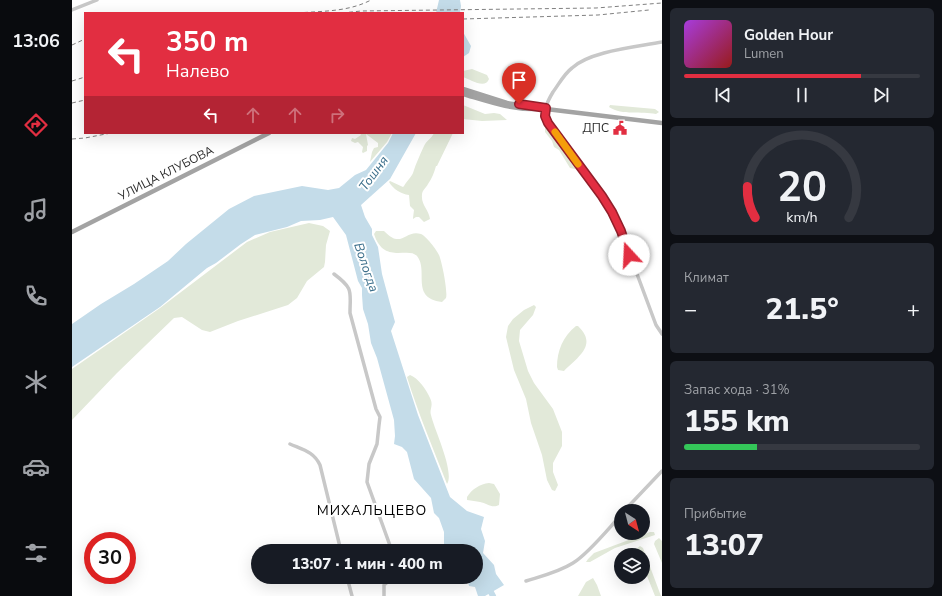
<!DOCTYPE html>
<html lang="ru">
<head>
<meta charset="utf-8">
<style>
	:root { --surface:#171b24; --page:#242831; --text:#f1f3f6; --muted:#9ea1a6; --line:#363941; --accent:#e22e41 }
	body { margin:0; font-family:"Nunito Sans",sans-serif; background:var(--page); color:var(--text); height:100vh; display:flex; flex-direction:column; font-size:15px; white-space:nowrap }
	* { box-sizing:border-box; margin:0 }
	p { font-size:13px; color:var(--muted) }
	.icon { flex:none; width:22px; height:22px; fill:none; stroke:currentColor; stroke-width:2; stroke-linecap:round; stroke-linejoin:round }
	.map { position:relative; flex:1; overflow:hidden }
	.side { display:flex; flex-direction:column; gap:8px; padding:8px; background:#0d0f14; width:280px }
	.side>* { flex:none }
	.top-card { position:absolute; left:12px; top:12px; width:380px; height:122px; border-radius:0px; box-shadow:0 4px 16px #0002; background:#e22e41; color:#fff; overflow:hidden }
	.needle { width:26px; rotate:144deg }
	.tools { position:absolute; left:542px; top:504px; display:grid; gap:8px }
	.tools a { display:grid; place-items:center; width:36px; height:36px; border-radius:50%; background:var(--surface); box-shadow:0 4px 16px #0002; font-size:20px }
	.speed { position:absolute; left:12px; top:532px; display:flex; gap:8px; font-size:20px; font-weight:700; text-align:center }
	.speed>* { display:grid; place-content:center; width:52px; height:52px; border-radius:50%; background:var(--surface); box-shadow:0 4px 16px #0002; line-height:1 }
	.speed .limit { border:6px solid #d22; background:#fff; color:#111 }
	.pin { position:absolute; display:grid; place-items:center; width:34px; height:34px; color:#fff; margin:-41px -17px; border-radius:50% 50% 50% 0; rotate:-45deg; box-shadow:0 0 4px #0007 }
	.pin .icon { rotate:45deg }
	.me { position:absolute; width:44px; margin:-22px; rotate:340deg; stroke-linejoin:round; filter:drop-shadow(0 0 3px #0008) }
	.turn { display:flex; align-items:center; gap:14px; height:84px; padding:0 16px; font-size:18px }
	.turn .icon { width:52px; height:52px; stroke-width:2.5 }
	.turn b { display:block; font-size:28px; line-height:34px }
	.lanes { display:flex; align-items:center; height:38px; padding:0 16px; background:#0003; justify-content:center; gap:20px; direction:ltr }
	.lanes .off { opacity:.35 }
	.big { font-size:30px; font-weight:800; line-height:1.1 }
	.side .card { flex:1; display:flex; flex-direction:column; justify-content:center; gap:6px; min-width:0; padding:0 14px; border-radius:6px; background:var(--page) }
	.side .dial { align-items:center; gap:0 }
	.dial svg { height:104px; overflow:visible; fill:none; stroke:var(--line); stroke-width:7; stroke-linecap:round; text-anchor:middle }
	.dial text { fill:var(--text); stroke:none }
	.song { display:flex; align-items:center; gap:12px }
	.cover { width:48px; height:48px; border-radius:6px; background:linear-gradient(135deg,hsl(280 70% 55%),hsl(0 70% 35%)) }
	.played { height:4px; border-radius:2px; background:linear-gradient(90deg,var(--accent) 75%,var(--line) 75%) }
	.keys { display:flex; justify-content:space-around; direction:ltr }
	.heat { display:flex; justify-content:space-between; align-items:center; font-size:22px; direction:ltr }
	.charge { height:6px; border-radius:3px; background:linear-gradient(90deg,#34c759 31%,var(--line) 0) }
	.trip { position:absolute; left:179px; top:544px; width:232px; height:40px; border-radius:20px; background:var(--surface); box-shadow:0 4px 16px #0002; font-weight:800; line-height:40px; text-align:center }
	main { display:flex; flex:1; min-height:0 }
	.tab-bar { display:flex; flex-direction:column; width:72px; justify-content:space-around; align-items:center; background:#090b0e; color:var(--muted) }
	.tab-bar .icon { width:28px; height:28px }
	.tab-bar .active { color:var(--accent) }
	.tab-bar b { font-size:18px; color:var(--text) }
	.map>svg:first-child { display:block }
</style>
</head>
<body>
<main>
<nav class="tab-bar">
<b>13:06</b>
<svg class="icon active" aria-label="directions" viewBox="0 0 24 24"><path d="M12 3l9 9-9 9-9-9zM9 14v-3h6M13 9l2 2-2 2"/></svg>
<svg class="icon" aria-label="music" viewBox="0 0 24 24"><path d="M9 18V5l10-2v13"/><circle cx="6" cy="18" r="3"/><circle cx="16" cy="16" r="3"/></svg>
<svg class="icon" aria-label="phone" viewBox="0 0 24 24"><path d="M5 4h4l2 5-3 2q2 4 5 5l2-3 5 2v4C11 20 4 13 5 4z"/></svg>
<svg class="icon" aria-label="climate" viewBox="0 0 24 24"><path d="M12 3v18M4 7l16 10M4 17L20 7"/></svg>
<svg class="icon" aria-label="car" viewBox="0 0 24 24"><path d="M5 17H2v-5l4-1 3-4h7l3 4 3 1v5h-3M9 17h6M6 11h13"/><circle cx="7" cy="17" r="2"/><circle cx="17" cy="17" r="2"/></svg>
<svg class="icon" aria-label="filters" viewBox="0 0 24 24"><path d="M4 7h16M4 17h16"/><circle cx="9" cy="7" r="2"/><circle cx="15" cy="17" r="2"/></svg>
</nav>
<div class="map">
<svg width="590" height="596" viewBox="0 0 590 596">
	<rect width="100%" height="100%" fill="#fff"/>
	<!-- green -->
	<path fill="#e2e9d9" d="M400,69L415,75L417,79C413,90 398,79 391,77V71Z
		M391,105L413,114L422,113L428,114L435,120L410,121L391,119Z
		M538,105L583,109L587,112L584,114C569,111 551,116 537,107Z
		M473,128H476L503,164L504,167L503,169L498,168L487,150L482,147L480,141L473,132Z
		M288,133H320L315,142L298,162L300,152L302,148L306,147V143L294,134L296,145L295,146V151L291,153L290,152L291,147L286,142L283,143L279,141L280,138L283,139L289,135Z
		M362,133H381L365,166H364C362,173 360,178 356,184C354,188 350,190 350,195C349,205 357,210 358,219L352,222L347,217H344L341,219V218L342,210L338,206L337,195C329,194 321,189 317,182L318,181L331,187L332,186C334,182 340,176 341,173C344,163 348,155 352,146C354,141 360,138 362,133Z
		M237,223L251,226L258,231L254,245L253,262L252,267L235,281L225,298L216,305L166,321L138,332L130,330L110,317L102,318L45,373L0,420V369L88,308L175,242L198,232Z
		M304,231H312C330,250 333,229 349,234C354,236 365,250 367,255C370,262 376,292 374,298L370,302C338,298 357,271 345,256C336,246 312,265 302,234Z
		M462,305L464,307L461,315L448,330L447,341L456,371L462,383L481,409L490,432V446L481,463V472L486,485L483,491L480,490L475,480L470,455L459,423L454,399L442,370L434,337L436,326L441,319L452,310Z
		M504,326H506C526,345 506,357 492,371L486,370L485,367C485,351 491,336 504,326Z
		M338,375C346,378 354,389 358,398C362,406 357,409 359,415C362,429 383,472 375,484C361,448 346,413 335,377Z
		M417,483L422,484L428,494L427,505C420,509 415,503 408,502C404,501 400,501 395,500V497C400,489 408,484 417,483Z
		M578,532H582L583,535L543,548L518,562H514L516,559L522,553Z
		M587,538L590,541V563L582,544L583,541Z
		M568,546L571,548L589,596H583L571,566V555H566L564,549Z
		M521,578L525,585L529,596H506L514,582Z"/>
	<!-- water -->
	<path fill="#c4dce9" d="M367,0H388L389,6L388,13H364Z
		M391,32L399,46L397,53L391,57Z
		M321,133H344L318,179L289,205L293,217L300,229V235L306,247L310,274L323,322L319,331L346,415L378,497L395,511L412,517L409,529L413,541L411,553L422,565L424,574L432,585L413,596H406L403,587L397,586L395,577H404V551H370L372,544V532L367,518L362,513L359,498L342,479L335,452L330,447L322,444L323,436L322,420L305,358L299,343L296,324L291,309L290,295V288L286,281L274,235L261,217L248,220L229,221L215,227L183,235L169,244L144,263L135,268L88,307L0,367V324L29,304L62,284L96,261L114,244L157,209L182,196L230,186L256,190L267,188L283,175L294,170L316,143Z"/>
	<g fill="none" stroke-linecap="round" stroke-linejoin="round">
		<!-- river -->
		<path stroke="#c4dce9" stroke-width="6" d="M415,585L421,596"/>
		<!-- minor -->
		<path stroke="#c8c8c8" stroke-width="3.5" d="M0,10L25,0
			M590,42C565,47 518,51 500,68C492,74 487,84 481,92C475,102 470,112 476,123L530,196L540,212L549,231L584,325L590,334
			M262,274C282,289 278,291 278,313L304,409L308,417L307,425L305,444L297,464L295,482L320,551
			M218,444C232,450 242,452 248,465L269,551
			M552,511L590,471
			M275,577L280,596
			M454,581C470,576 487,572 501,563C517,553 536,529 549,515
			M312,596V585L322,577"/>
		<!-- major -->
		<path stroke="#a3a3a3" stroke-width="4.5" d="M391,89L435,103L474,109L590,123
			M391,94C415,101 440,110 465,109
			M0,232L197,133"/>
		<!-- rail -->
		<path stroke="#808080" stroke-width="1" stroke-dasharray="4 3" stroke-linecap="butt" d="M225,13C250,11 276,12 299,0
			M270,13L289,11L524,8L590,3
			M391,19L526,15L577,10
			M0,45L13,39
			M0,81L13,77
			M0,103L13,100
			M0,139L13,138L39,133"/>
	</g>
	<g fill="none" stroke-linecap="round" stroke-linejoin="round">
		<defs>
			<path id="route" d="M447,104L474,108L473,116L476,123L530,196L540,212L549,231L557,255"/>
		</defs>
		<!-- route casing -->
		<use href="#route" stroke="#931e2a" stroke-width="10"/>
		<!-- route -->
		<use href="#route" stroke="#e22e41" stroke-width="7"/>
		<!-- slow -->
		<path stroke="#f59e0b" stroke-width="7" d="M483,132L506,164"/>
	</g>
	<!-- icons -->
	<defs>
		<symbol id="civic-bare" viewBox="-9 -9 18 18"><path d="M-.6-6.5H3V-4.5H.6V-3L4-1V1h2V6H-6V1h2V-1L-.6-3ZM-1.2 2.5V6h2.4V2.5Z" fill="#e22e41" stroke="#fff" stroke-width="2.5" paint-order="stroke"/></symbol>
	</defs>
	<g fill-rule="evenodd">
		<use href="#civic-bare" x="538" y="118" width="20" height="20"/>
	</g>
	<g text-anchor="middle" stroke-width="4" stroke-linejoin="round" paint-order="stroke">
		<!-- poi labels -->
		<g font-size="12" fill="#2b2b2b" stroke="#fff" text-anchor="end">
			<text x="537" y="132">ДПС</text>
		</g>
		<!-- street labels -->
		<g font-size="12" fill="#2b2b2b" stroke="#fff">
			<text transform="translate(94 173) rotate(-27)" y="4">УЛИЦА КЛУБОВА</text>
		</g>
		<!-- water labels -->
		<g font-size="13" font-style="italic" fill="#3c6f8b" stroke="#fff">
			<text transform="translate(301 173) rotate(-54)" y="5">Тошня</text>
			<text transform="translate(295 267) rotate(71)" y="5">Вологда</text>
		</g>
		<!-- quarter labels -->
		<g font-size="14" letter-spacing="1" fill="#000" stroke="#fff">
			<text x="300" y="515">МИХАЛЬЦЕВО</text>
		</g>
	</g>
</svg>
<div class="tools">
<a><svg class="needle" viewBox="-14 -14 28 28"><path d="M0-13l5 13h-10z" fill="#e53935"/><path d="M0 13l5-13h-10z" fill="#9ea1a6"/></svg></a>
<a><svg class="icon" aria-label="layers" viewBox="0 0 24 24"><path d="M12 4l9 5-9 5-9-5zM3 14l9 5 9-5"/></svg></a>
</div>
<div class="speed"><div class="limit">30</div></div>
<div class="pin" style="left:447px;top:104px;background:#d93025"><svg class="icon" aria-label="arrive" viewBox="0 0 24 24"><path d="M6 21V4h12l-3 4 3 4H6"/></svg></div>
<svg class="me" style="left:557px;top:255px" viewBox="-20 -20 40 40"><circle r="19" fill="#fff"/><path d="M0-13L10 11 0 6-10 11z" fill="#e22e41"/></svg>
<div class="trip">13:07 · 1 мин · 400 m</div>
<div class="top-card">
<div class="turn"><svg class="icon" aria-label="left" viewBox="0 0 24 24"><path d="M17 20v-9H6M10 6l-5 5 5 5"/></svg><div><b>350 m</b>Налево</div></div>
<div class="lanes"><svg class="icon" aria-label="left" viewBox="0 0 24 24"><path d="M17 20v-9H6M10 6l-5 5 5 5"/></svg><svg class="icon off" aria-label="ahead" viewBox="0 0 24 24"><path d="M12 20V5M6 11l6-6 6 6"/></svg><svg class="icon off" aria-label="ahead" viewBox="0 0 24 24"><path d="M12 20V5M6 11l6-6 6 6"/></svg><svg class="icon off" aria-label="right" viewBox="0 0 24 24"><path d="M7 20v-9h11M14 6l5 5-5 5"/></svg></div>
</div>
</div>
<section class="side">
<div class="card">
<div class="song"><i class="cover"></i><div><b>Golden Hour</b><p>Lumen</p></div></div>
<div class="played"></div>
<div class="keys"><svg class="icon" aria-label="previous" viewBox="0 0 24 24"><path d="M18 5L8 12l10 7zM5 5v14"/></svg><svg class="icon" aria-label="pause" viewBox="0 0 24 24"><path d="M8 5v14M16 5v14"/></svg><svg class="icon" aria-label="next" viewBox="0 0 24 24"><path d="M6 5l10 7-10 7zM19 5v14"/></svg></div>
</div>
<div class="card dial"><svg viewBox="0 0 100 80">
<path d="M14 69A42 42 0 1 1 86 69"/>
<path d="M14 69A42 42 0 0 1 8 45" stroke="#e22e41"/>
<text x="50" y="56" font-size="32" font-weight="700">20</text>
<text x="50" y="72" font-size="11">km/h</text>
</svg></div>
<div class="card"><p>Климат</p>
<div class="heat"><a>−</a><b class="big">21.5°</b><a>+</a></div>
</div>
<div class="card"><p>Запас хода · 31%</p><b class="big">155 km</b><div class="charge"></div></div>
<div class="card"><p>Прибытие</p><b class="big">13:07</b></div>
</section>
</main>
</body>
</html>
